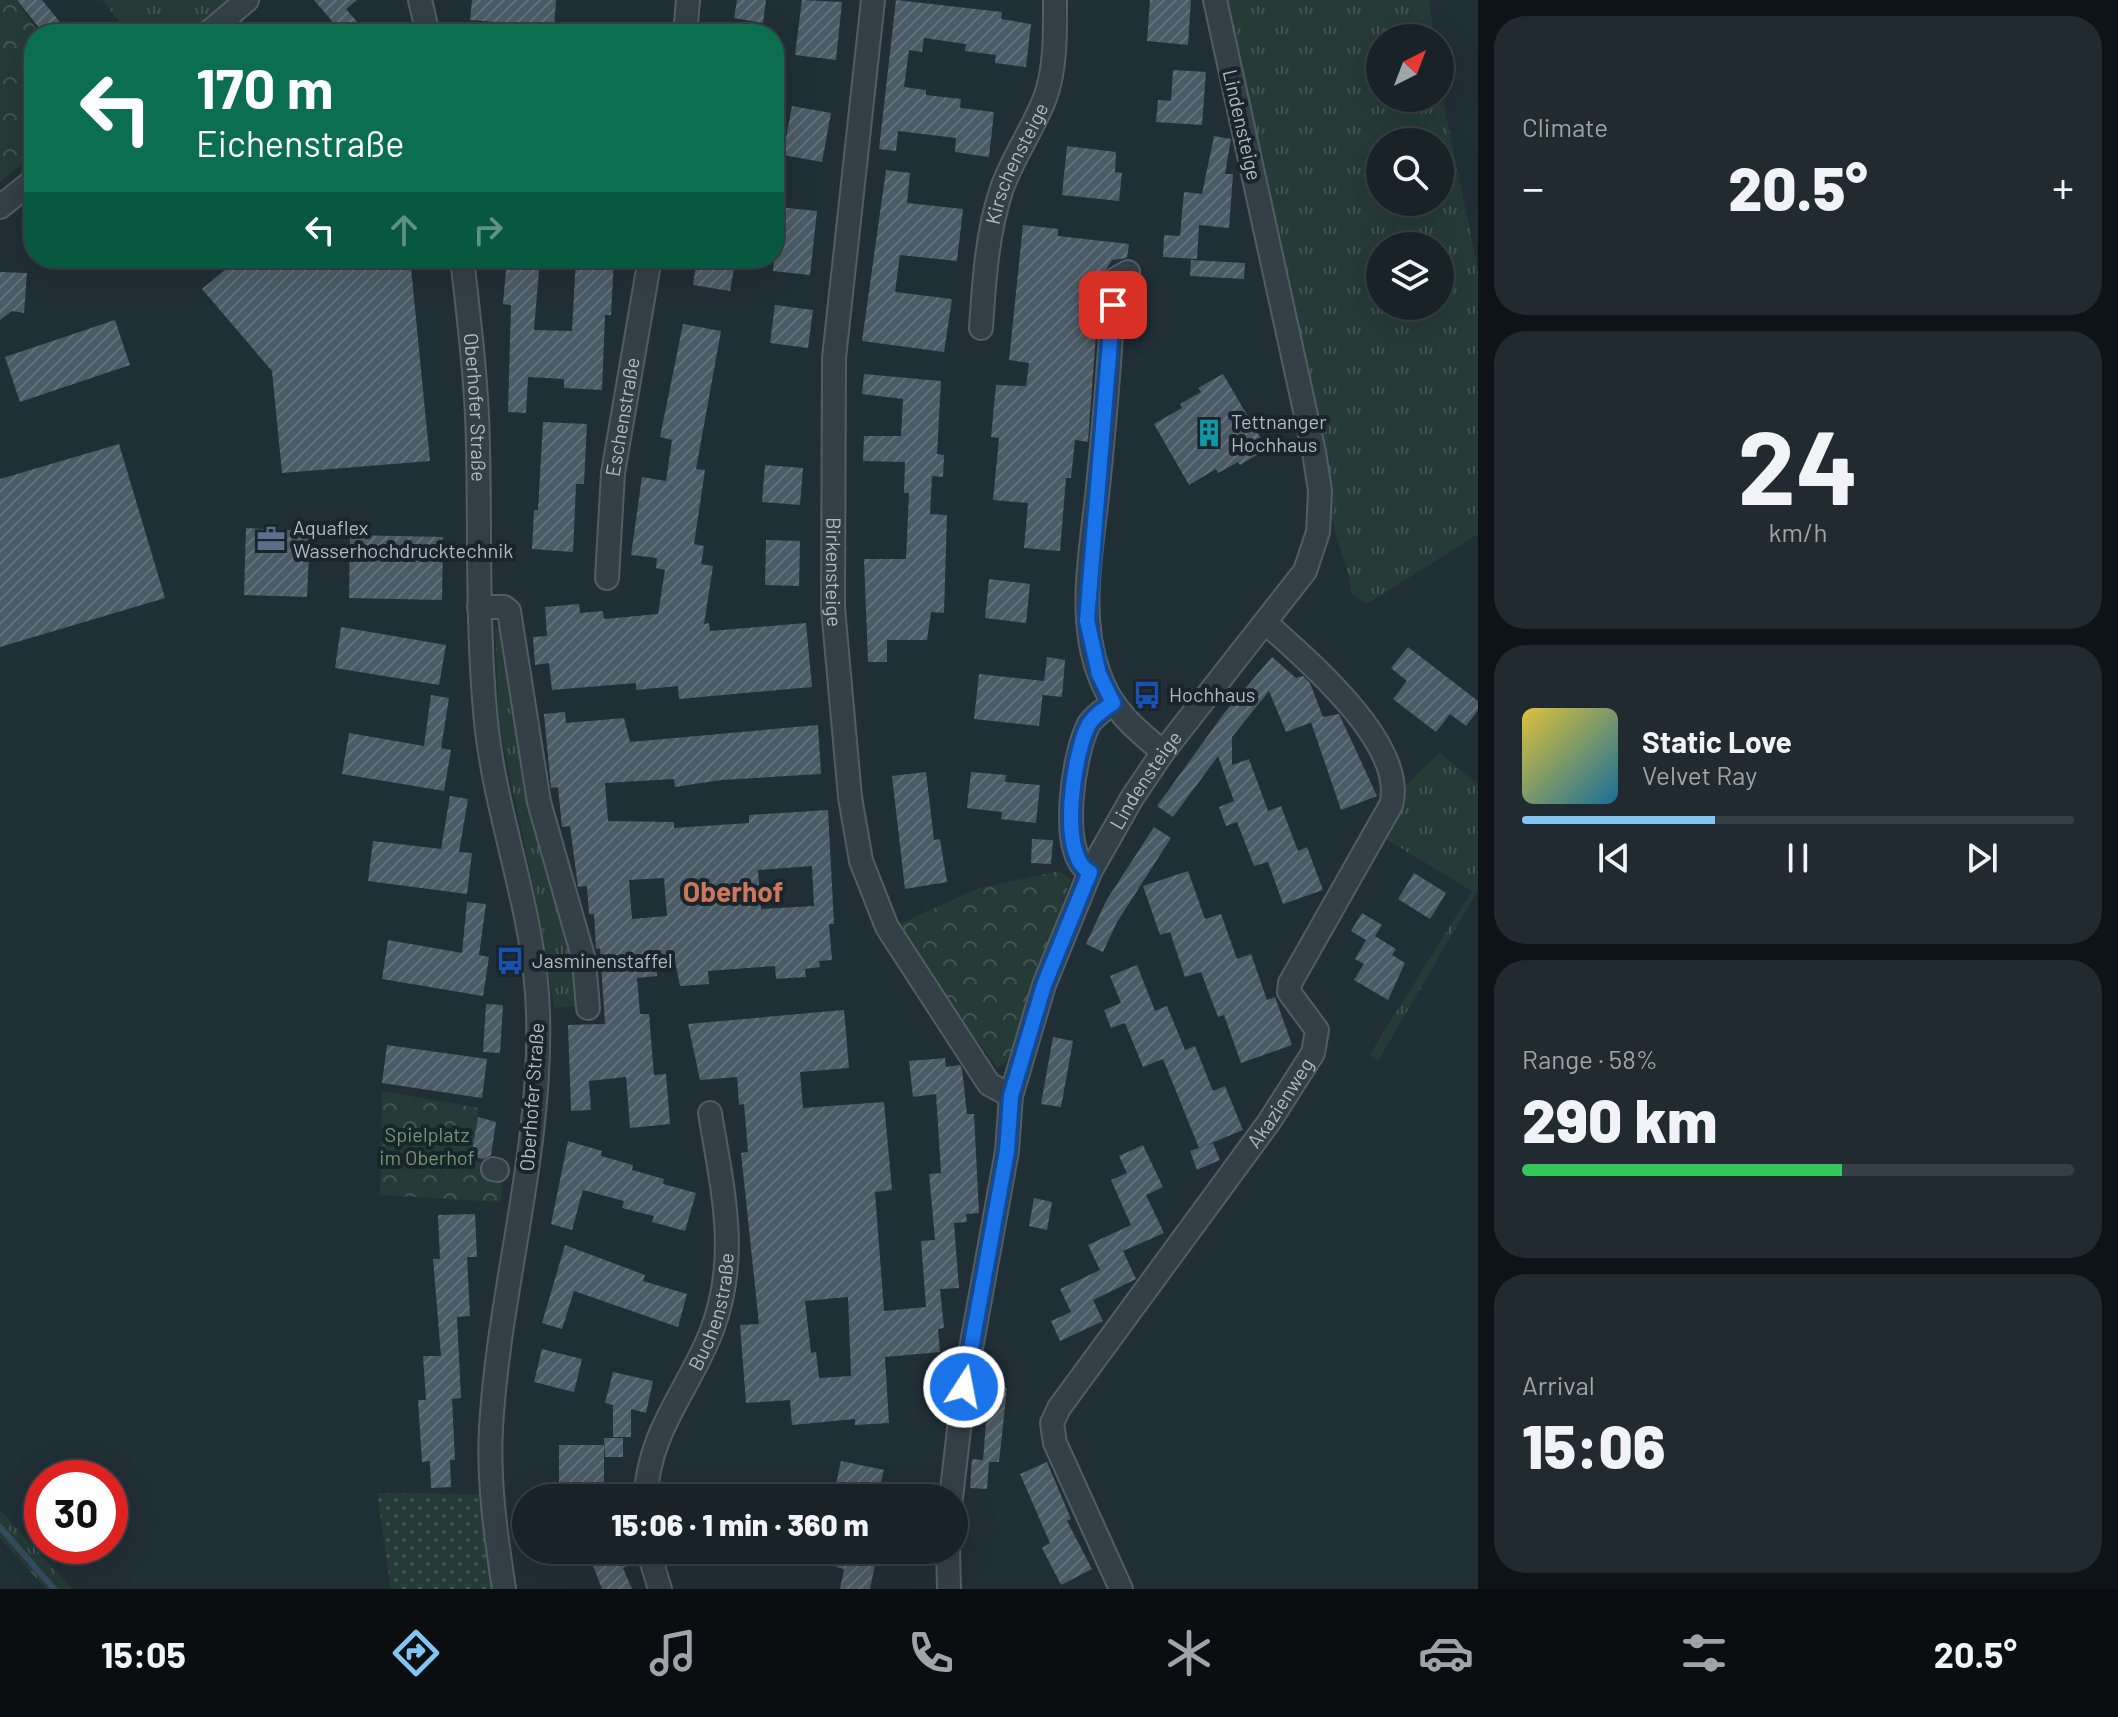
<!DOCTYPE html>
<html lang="en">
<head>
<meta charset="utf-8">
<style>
	:root { --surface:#182228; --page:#212a30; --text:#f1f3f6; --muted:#9fa4a8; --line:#363f45; --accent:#82c5f4 }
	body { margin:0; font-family:Barlow,sans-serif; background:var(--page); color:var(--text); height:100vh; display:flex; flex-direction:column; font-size:30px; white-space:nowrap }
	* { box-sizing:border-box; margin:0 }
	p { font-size:26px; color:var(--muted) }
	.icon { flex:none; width:44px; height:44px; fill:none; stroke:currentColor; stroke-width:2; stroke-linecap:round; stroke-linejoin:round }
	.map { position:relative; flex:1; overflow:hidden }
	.sheet { display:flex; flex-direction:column; gap:16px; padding:16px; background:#0d1316; width:640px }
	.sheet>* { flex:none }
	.banner { position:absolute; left:24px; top:24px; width:760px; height:244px; border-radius:32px; box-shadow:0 8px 32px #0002,0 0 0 2px var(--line); background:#0b6e4f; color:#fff; overflow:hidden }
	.needle { width:52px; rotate:42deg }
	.controls { position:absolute; left:1366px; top:24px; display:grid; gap:16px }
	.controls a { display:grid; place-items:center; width:88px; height:88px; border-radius:50%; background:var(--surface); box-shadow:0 8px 32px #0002,0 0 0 2px var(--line); font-size:40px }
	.speed { position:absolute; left:24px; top:1460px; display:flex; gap:16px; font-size:40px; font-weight:700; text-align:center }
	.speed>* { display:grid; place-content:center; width:104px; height:104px; border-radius:50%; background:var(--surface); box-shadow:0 8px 32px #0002,0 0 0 2px var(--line); line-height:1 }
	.speed .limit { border:12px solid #d22; background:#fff; color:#111 }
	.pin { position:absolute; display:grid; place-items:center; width:68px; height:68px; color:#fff; margin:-34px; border-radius:16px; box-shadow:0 4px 12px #0006 }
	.me { position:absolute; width:88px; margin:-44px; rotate:11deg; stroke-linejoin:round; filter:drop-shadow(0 0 6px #0008) }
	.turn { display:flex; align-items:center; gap:28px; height:168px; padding:0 40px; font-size:36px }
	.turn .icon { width:104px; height:104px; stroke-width:2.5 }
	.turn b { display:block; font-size:56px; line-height:68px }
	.lanes { display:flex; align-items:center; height:76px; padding:0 40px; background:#0003; justify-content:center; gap:40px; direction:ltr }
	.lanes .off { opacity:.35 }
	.big { font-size:60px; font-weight:800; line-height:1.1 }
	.sheet .widget { flex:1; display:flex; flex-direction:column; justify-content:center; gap:12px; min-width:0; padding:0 28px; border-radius:32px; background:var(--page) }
	.sheet .dial { align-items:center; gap:0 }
	.dial b { font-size:104px; line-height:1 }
	.song { display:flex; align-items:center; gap:24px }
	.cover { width:96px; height:96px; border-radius:12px; background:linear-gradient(135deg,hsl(50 70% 55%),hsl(200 70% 35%)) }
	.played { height:8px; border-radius:4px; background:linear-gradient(90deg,var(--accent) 35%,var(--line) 35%) }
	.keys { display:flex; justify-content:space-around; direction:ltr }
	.heat { display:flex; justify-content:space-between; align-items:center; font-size:44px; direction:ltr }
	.charge { height:12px; border-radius:6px; background:linear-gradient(90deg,#34c759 58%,var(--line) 0) }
	.trip { position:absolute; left:512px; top:1484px; width:456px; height:80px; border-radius:40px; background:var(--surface); box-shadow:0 8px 32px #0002,0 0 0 2px var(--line); font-weight:800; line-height:80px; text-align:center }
	.tabs { display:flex; height:128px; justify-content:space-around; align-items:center; background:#0a0e10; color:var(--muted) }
	.tabs .icon { width:56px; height:56px }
	.tabs .active { color:var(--accent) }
	.tabs b { font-size:36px; color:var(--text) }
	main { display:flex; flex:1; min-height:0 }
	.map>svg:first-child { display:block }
</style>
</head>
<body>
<main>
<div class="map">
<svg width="1478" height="1589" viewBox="0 0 1478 1589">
	<defs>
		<pattern id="grass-tufts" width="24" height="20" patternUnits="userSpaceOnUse" patternTransform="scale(2)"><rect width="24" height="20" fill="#253b37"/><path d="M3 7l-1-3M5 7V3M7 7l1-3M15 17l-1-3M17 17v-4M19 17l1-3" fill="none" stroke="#425552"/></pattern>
		<pattern id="forest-crowns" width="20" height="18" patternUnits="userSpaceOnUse" patternTransform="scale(2)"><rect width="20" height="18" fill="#253b37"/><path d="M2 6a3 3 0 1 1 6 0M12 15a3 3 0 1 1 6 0" fill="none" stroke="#425552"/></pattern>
		<pattern id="garden-dots" width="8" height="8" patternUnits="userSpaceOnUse" patternTransform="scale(2)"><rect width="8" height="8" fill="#253b37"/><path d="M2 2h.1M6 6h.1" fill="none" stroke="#425552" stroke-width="1.8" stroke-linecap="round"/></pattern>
		<pattern id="building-hatch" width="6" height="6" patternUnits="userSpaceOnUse" patternTransform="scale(2)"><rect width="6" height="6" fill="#4b5b65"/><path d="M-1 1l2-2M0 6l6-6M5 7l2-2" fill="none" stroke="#627079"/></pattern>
	</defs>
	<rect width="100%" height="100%" fill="#202e36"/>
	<!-- grass -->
	<path fill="url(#grass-tufts)" fill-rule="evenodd" d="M102,0H237L196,34H129Z
		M1225,0H1429L1434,38H1380V98H1440V86L1478,269V534L1367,604L1351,594C1351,569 1336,547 1334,522L1328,516ZM1380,142H1440V202H1380ZM1380,246H1440V306H1380Z
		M495,628H502L570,924L583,1005L554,1008L542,927L499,725Z
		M1440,753L1478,784V890L1378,1061L1370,1054L1472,891L1374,832C1392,801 1413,775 1440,753Z
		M0,1510L72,1589H62L0,1521Z"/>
	<!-- forest -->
	<path fill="url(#forest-crowns)" d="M0,0H16L40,34H34V154L0,182Z
		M1059,871L1071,879L1007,1062L998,1068L908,950L897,925L979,888Z
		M382,1091L479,1108L471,1160L503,1169L501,1202L380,1195Z
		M0,1521L62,1589H46L0,1538Z"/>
	<!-- garden -->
	<path fill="url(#garden-dots)" d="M377,1493L480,1494L491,1589H391Z"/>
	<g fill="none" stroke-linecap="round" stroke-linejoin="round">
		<!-- stream -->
		<path stroke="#344d5d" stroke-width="6" d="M0,1527L54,1589"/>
	</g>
	<!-- building -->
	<path fill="url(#building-hatch)" fill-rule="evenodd" d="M17,0H42L63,26L53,34H44Z
		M314,0H357L346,9L368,34H317L332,21Z
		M472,0H556L554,27L470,20Z
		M737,0H766L763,23L734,18Z
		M802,0L842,2L836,60L795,55Z
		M896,0L1002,12L1001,19L1031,24L1026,67L995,63L996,55L965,51L966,44L924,38L922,52L909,50L904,87L926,90V95L961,99L960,108L994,112L989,157L955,152L956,138L898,131L896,151L879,149Z
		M1150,0H1191L1188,45L1147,41Z
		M1173,70L1206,72L1202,125L1156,122L1158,100L1171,101Z
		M792,106L831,113L822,162L783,155Z
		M1214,136L1231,139L1225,174H1233L1229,228L1199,225L1197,259L1163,257L1164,235L1180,236L1184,192L1202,194Z
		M1067,146L1116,152L1115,172L1122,173L1119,201L1062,195Z
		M886,170L910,173L907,203L963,209L957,261L900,255L895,292L952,299L944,352L862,341Z
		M779,207L817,211L810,275L773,271Z
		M1023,225L1058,229V236L1129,244L1127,258L1112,260L1100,279L1088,442L1075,440L1071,478H1066L1060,551L1024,548L1028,503L993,500L999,438L991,437L996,385L1026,386L1029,363L1009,360Z
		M239,258H410L430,461L282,473L272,371L202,289Z
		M507,258H540L534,330L572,331L576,258H614L611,315H605L602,390L564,388V379L528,377L526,413L508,412L511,305L503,304Z
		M697,258H736L730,291L693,285Z
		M1191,260L1245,263L1244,279L1190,276Z
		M0,272L27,273L24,313L12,311L0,320Z
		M775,305L813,310L808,348L770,343Z
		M115,320L130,365L20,402L5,357Z
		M683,324L721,331L696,469L705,470L694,544L704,546L701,564L713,566L704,624L709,623L710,631L806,623L812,687L679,699L678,686L636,690V683L552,690L549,663L535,665L533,637L547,636L545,607L579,604L580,613L603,611L604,619L658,614L665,570L656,568L657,558L631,555L642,477L666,481L672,440L660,437Z
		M864,374L941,381L937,454L944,455L943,477L932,476L930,514L947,515L944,613L931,612L927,640H887V662H868L864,559H906L909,493H904L905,462L863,461L864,436H901L903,399L862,394Z
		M1223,374L1267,449L1240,465L1238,462L1218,473L1216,469L1189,485L1154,424L1182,408L1180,404L1201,392L1198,388Z
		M543,422L587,424L584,484H576L573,552L532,549L534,510H538Z
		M119,444L165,598L0,647V479Z
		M765,465L803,468L800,505L762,502Z
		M246,528L310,531L307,597L244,595Z
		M350,535L443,537L442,600L349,598Z
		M766,540L800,541L799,586L765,585Z
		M989,579L1030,584L1026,623L985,618Z
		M341,627L446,645L439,685L335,668Z
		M1408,647L1478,701V710L1466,726L1450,714L1436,732L1393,699L1407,681L1391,668Z
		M1047,657L1065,660L1062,697L1043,695V692L1039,726L974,719L979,674L1044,681Z
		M1272,657L1296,678L1303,676L1310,683L1323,717L1339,714L1377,796L1341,810L1311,722L1320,719L1286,732L1269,691L1232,737V765L1249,759L1268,811L1281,806L1298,851L1307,847L1323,890L1283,904L1268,862L1254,866L1237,822L1226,826L1219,807L1234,801L1218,756L1173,817L1157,806L1225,712Z
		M431,695L449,698L441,748L451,750L444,791L342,774L349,733L424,746Z
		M565,712L566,723L624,718L630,742L818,725L821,774L721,780L675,787L674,779L605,783L608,821L674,822V828L749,823V815L828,810L834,924H829L832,960L819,961L820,967L805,969L806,977L776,979L775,966L708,971L709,984L680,986L675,961L656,964L657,976L637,978L640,1014H649L654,1075L666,1074L670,1124L630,1128L626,1077L589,1081L591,1110L571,1111L568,1025L605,1024L600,948L596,949L594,914H589L587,886L578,887L570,826L562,827L558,787L551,788L544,714ZM812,866L814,906L761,909L758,870ZM664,878L667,916L632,919L629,880Z
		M926,772L934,840L940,839L947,882L905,889L892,776Z
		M971,772L1006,775L1005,782L1040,785L1036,823L1001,819L1002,812L967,808Z
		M450,796L468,799L459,852L472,853L467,894L368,881L373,841L441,849Z
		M1154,827L1171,838L1117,922L1103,952L1086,944L1106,901Z
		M1032,839L1053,840L1051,864L1031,863Z
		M1188,871L1205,919L1221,914L1237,959L1251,954L1267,1000L1275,997L1292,1045L1241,1063L1224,1015L1218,1017L1201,972L1185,977L1170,932L1160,935L1143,886Z
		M1414,873L1446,893L1430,919L1398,899Z
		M467,902L486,904L479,955L489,957L483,996L382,979L388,940L462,953Z
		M1362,913L1382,925L1375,936L1396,949L1392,955L1405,963L1388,1000L1354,980L1364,964L1355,959L1366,940L1351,931Z
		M1137,965L1155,1011L1167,1006L1185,1050L1195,1046L1213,1091L1225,1086L1243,1130L1199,1148L1163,1059L1143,1067L1125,1023L1111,1028L1104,1010L1121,1003L1110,976Z
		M486,1004L503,1005L500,1053L483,1052Z
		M844,1010L849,1068L800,1072L803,1108L884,1102L892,1190L875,1192L884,1311L926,1307L921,1241L935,1240L929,1174L941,1173L936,1094L913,1097L909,1061L945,1058L946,1067L960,1065L962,1069L967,1114H974L979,1213L966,1214L967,1222L954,1223L959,1288L940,1289L944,1328L938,1329L940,1352L885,1357L889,1423L855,1425V1419L792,1425L790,1400L746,1403L740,1325L759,1324L741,1153L748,1152L744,1104L739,1105L737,1077L700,1080L688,1024ZM848,1297L851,1376L819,1378L816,1352L811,1353L805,1301Z
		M1053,1037L1073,1041L1061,1107L1041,1104Z
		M387,1045L487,1059L482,1098L382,1083Z
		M478,1117L496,1122L491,1155L483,1159L471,1157Z
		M568,1141L602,1151L601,1156L633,1165L632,1170L664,1179L663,1184L696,1193L685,1231L652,1222L654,1216L622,1208L624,1201L583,1190L572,1230L551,1224Z
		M1213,1143L1220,1160L1197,1170L1190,1151Z
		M1143,1145L1163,1187L1146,1195L1164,1233L1123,1251L1136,1279L1093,1300L1103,1321L1060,1341L1051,1321L1071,1312L1060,1289L1100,1270L1088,1245L1131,1225L1111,1180L1127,1173L1119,1156Z
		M1034,1198L1052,1202L1047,1230L1029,1226Z
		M475,1214L477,1257H467L470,1316L457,1317L461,1398L452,1399L455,1460H450L451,1487L431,1488L430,1461L422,1462L418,1400H426L423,1356H441L433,1259H440L438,1215Z
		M565,1245L645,1275L643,1281L687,1294L678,1327L574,1291L562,1329L542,1323Z
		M542,1349L582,1359L574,1392L534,1382Z
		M613,1372L653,1381L646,1413L631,1409V1437H613V1405L605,1403Z
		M989,1385L1007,1388L999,1462H989L987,1489L970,1488L972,1459L983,1460Z
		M604,1438H623V1457H605Z
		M559,1445H604V1483H559Z
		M841,1461L884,1470L877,1498H833Z
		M1047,1462L1071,1519L1067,1521L1092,1569L1061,1585L1042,1548L1050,1543L1020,1474Z
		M587,1550H627L633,1563L623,1568L632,1589H602Z
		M839,1550H878L870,1589H840L844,1569L836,1567Z"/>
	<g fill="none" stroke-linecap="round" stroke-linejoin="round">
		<defs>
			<g id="minor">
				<path d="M420,0L428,34"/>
				<path id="s1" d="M873,0L834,358L833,608L850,797L861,861L887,927L989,1084L1011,1096"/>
				<path d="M207,34L247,0"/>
				<path d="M685,34L688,0"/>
				<path d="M0,207L34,180"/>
				<path id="s2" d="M462,258C469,320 477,383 478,446C480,538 477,630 486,722C496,820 536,915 538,1014C542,1154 499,1289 491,1428C488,1482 496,1536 504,1589"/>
				<path d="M1128,272L1114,280C1111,349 1105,418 1098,487C1092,548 1077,614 1099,674C1111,709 1135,729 1163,752"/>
				<path id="s3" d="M981,328C984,282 987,232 1002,188C1013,157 1033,129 1045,98C1056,68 1055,32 1055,0"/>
				<path id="s4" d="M607,578L613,473L650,258"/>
				<path d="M479,607H504L509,611L539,802L584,960L588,1008"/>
				<path d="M1090,872C1057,855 1074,751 1089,724C1095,715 1105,709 1113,703"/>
				<path d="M493,1169L497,1170"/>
				<path id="s5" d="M646,1498C647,1433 690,1388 712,1330C740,1256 722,1187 710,1113"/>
				<path id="s6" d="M951,1498L964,1387L1007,1151L1011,1096L1044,985L1090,872L1132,798L1163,752L1305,571L1318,532L1320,491L1314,452L1215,0"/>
				<path d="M648,1550L660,1589"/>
				<path d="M948,1550L949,1589"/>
				<path id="s7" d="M1121,1589L1055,1443L1052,1423L1059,1408L1269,1122L1313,1053L1317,1030L1289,992L1290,983L1391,805C1408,745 1307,660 1266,623"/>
			</g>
		</defs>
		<!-- minor casing -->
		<use href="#minor" stroke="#515d64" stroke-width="26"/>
		<!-- minor -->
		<use href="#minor" stroke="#333f46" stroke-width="22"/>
	</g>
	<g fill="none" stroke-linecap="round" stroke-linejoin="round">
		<defs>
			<path id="route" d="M964,1387L1007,1151L1011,1096L1044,985L1090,872C1057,856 1074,751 1089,724C1095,715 1104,709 1113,703L1099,674L1087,620L1113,305"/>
		</defs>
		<!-- route casing -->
		<use href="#route" stroke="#114b97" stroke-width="20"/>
		<!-- route -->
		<use href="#route" stroke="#1a73e8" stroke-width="14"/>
	</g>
	<!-- icons -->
	<defs>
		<symbol id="building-bare" viewBox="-9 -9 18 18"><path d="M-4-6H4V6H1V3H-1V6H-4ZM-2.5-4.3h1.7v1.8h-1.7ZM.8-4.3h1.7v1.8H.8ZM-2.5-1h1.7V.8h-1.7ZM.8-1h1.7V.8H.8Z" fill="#0f9aa8" stroke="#19242b" stroke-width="2.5" paint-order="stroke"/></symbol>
		<symbol id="office-bare" viewBox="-9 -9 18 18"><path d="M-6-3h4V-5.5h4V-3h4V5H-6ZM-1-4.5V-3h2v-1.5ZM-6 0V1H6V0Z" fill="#5c6f8a" stroke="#19242b" stroke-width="2.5" paint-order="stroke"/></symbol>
		<symbol id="bus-bare" viewBox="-9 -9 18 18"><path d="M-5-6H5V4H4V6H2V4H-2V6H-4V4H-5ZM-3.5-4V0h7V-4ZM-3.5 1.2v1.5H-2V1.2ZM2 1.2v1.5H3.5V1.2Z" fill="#1a4fb4" stroke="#19242b" stroke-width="2.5" paint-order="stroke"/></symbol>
	</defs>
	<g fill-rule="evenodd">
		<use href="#building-bare" x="1189" y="413" width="40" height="40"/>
		<use href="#office-bare" x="251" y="519" width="40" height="40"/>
		<use href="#bus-bare" x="1127" y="675" width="40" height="40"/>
		<use href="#bus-bare" x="490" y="941" width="40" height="40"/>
	</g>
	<g text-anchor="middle" stroke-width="8" stroke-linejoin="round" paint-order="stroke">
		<!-- street labels -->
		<g font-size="20" fill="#adbac3" stroke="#19242b">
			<text transform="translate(1242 125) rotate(77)" y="7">Lindensteige</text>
			<text dy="7" stroke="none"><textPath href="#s3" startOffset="170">Kirschensteige</textPath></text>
			<text dy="7" stroke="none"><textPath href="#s2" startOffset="150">Oberhofer Straße</textPath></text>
			<text dy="7" stroke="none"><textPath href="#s4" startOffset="162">Eschenstraße</textPath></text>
			<text dy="7" stroke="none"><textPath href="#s1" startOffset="574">Birkensteige</textPath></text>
			<text dy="7" stroke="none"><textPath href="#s6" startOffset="752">Lindensteige</textPath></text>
			<text transform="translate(532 1097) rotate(-86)" y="7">Oberhofer Straße</text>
			<text dy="7" stroke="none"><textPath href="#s7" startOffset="574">Akazienweg</textPath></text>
			<text dy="7" stroke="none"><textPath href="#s5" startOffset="200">Buchenstraße</textPath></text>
		</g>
		<!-- poi labels -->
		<g font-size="20" fill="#adbac3" stroke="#19242b" text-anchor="start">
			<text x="1231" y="429">Tettnanger<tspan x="1231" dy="23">Hochhaus</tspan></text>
			<text x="293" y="535">Aquaflex<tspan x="293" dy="23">Wasserhochdrucktechnik</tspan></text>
			<text x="1169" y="702">Hochhaus</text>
			<text x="532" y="968">Jasminenstaffel</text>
		</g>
		<!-- park labels -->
		<g font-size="20" fill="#6e986f" stroke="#19242b">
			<text x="427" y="1142">Spielplatz<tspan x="427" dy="23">im Oberhof</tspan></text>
		</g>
		<!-- district labels -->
		<g font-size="28" font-weight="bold" fill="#cf775d" stroke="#19242b">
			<text x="733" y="902">Oberhof</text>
		</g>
	</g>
</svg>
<div class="controls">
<a><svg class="needle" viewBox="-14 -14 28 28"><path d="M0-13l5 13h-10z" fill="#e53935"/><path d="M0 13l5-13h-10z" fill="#9fa4a8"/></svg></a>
<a><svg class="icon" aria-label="search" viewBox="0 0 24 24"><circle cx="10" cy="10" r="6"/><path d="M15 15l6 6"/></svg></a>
<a><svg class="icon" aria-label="layers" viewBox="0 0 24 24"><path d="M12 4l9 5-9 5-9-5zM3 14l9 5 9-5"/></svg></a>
</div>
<div class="speed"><div class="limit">30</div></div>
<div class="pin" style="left:1113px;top:305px;background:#d93025"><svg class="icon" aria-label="arrive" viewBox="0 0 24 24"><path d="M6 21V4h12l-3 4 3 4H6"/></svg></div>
<svg class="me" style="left:964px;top:1387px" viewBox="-20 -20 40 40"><circle r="17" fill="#1a73e8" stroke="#fff" stroke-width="3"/><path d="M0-11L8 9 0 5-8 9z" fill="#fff"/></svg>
<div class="trip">15:06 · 1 min · 360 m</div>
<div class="banner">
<div class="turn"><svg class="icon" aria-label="left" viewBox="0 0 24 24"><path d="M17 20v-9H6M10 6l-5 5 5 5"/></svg><div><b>170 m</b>Eichenstraße</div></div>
<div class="lanes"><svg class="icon" aria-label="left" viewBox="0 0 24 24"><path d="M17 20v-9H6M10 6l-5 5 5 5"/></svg><svg class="icon off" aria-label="ahead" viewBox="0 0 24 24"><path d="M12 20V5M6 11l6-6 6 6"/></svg><svg class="icon off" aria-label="right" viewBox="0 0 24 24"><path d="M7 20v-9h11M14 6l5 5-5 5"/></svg></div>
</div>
</div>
<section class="sheet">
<div class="widget"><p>Climate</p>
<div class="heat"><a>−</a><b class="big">20.5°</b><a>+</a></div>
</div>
<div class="widget dial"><b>24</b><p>km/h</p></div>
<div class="widget">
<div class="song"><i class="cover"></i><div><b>Static Love</b><p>Velvet Ray</p></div></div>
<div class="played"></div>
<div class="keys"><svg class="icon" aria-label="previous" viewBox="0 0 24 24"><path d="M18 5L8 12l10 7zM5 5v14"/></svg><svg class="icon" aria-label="pause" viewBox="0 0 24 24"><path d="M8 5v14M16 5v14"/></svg><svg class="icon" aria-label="next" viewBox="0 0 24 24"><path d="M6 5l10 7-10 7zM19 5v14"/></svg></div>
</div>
<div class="widget"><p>Range · 58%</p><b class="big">290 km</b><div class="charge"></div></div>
<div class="widget"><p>Arrival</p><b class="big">15:06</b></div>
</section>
</main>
<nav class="tabs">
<b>15:05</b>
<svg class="icon active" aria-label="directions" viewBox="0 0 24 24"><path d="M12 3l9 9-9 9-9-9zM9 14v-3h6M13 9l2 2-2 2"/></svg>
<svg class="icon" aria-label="music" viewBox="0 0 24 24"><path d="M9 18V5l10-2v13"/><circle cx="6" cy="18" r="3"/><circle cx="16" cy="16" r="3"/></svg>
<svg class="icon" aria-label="phone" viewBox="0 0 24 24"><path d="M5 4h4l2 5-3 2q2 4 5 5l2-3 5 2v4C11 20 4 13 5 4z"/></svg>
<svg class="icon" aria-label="climate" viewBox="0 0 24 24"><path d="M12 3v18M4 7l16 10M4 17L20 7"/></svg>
<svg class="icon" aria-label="car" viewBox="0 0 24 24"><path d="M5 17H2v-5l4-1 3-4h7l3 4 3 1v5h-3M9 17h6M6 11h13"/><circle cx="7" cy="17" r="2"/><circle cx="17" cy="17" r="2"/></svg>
<svg class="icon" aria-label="filters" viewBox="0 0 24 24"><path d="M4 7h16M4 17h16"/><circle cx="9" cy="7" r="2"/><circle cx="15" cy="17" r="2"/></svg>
<b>20.5°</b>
</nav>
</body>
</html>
